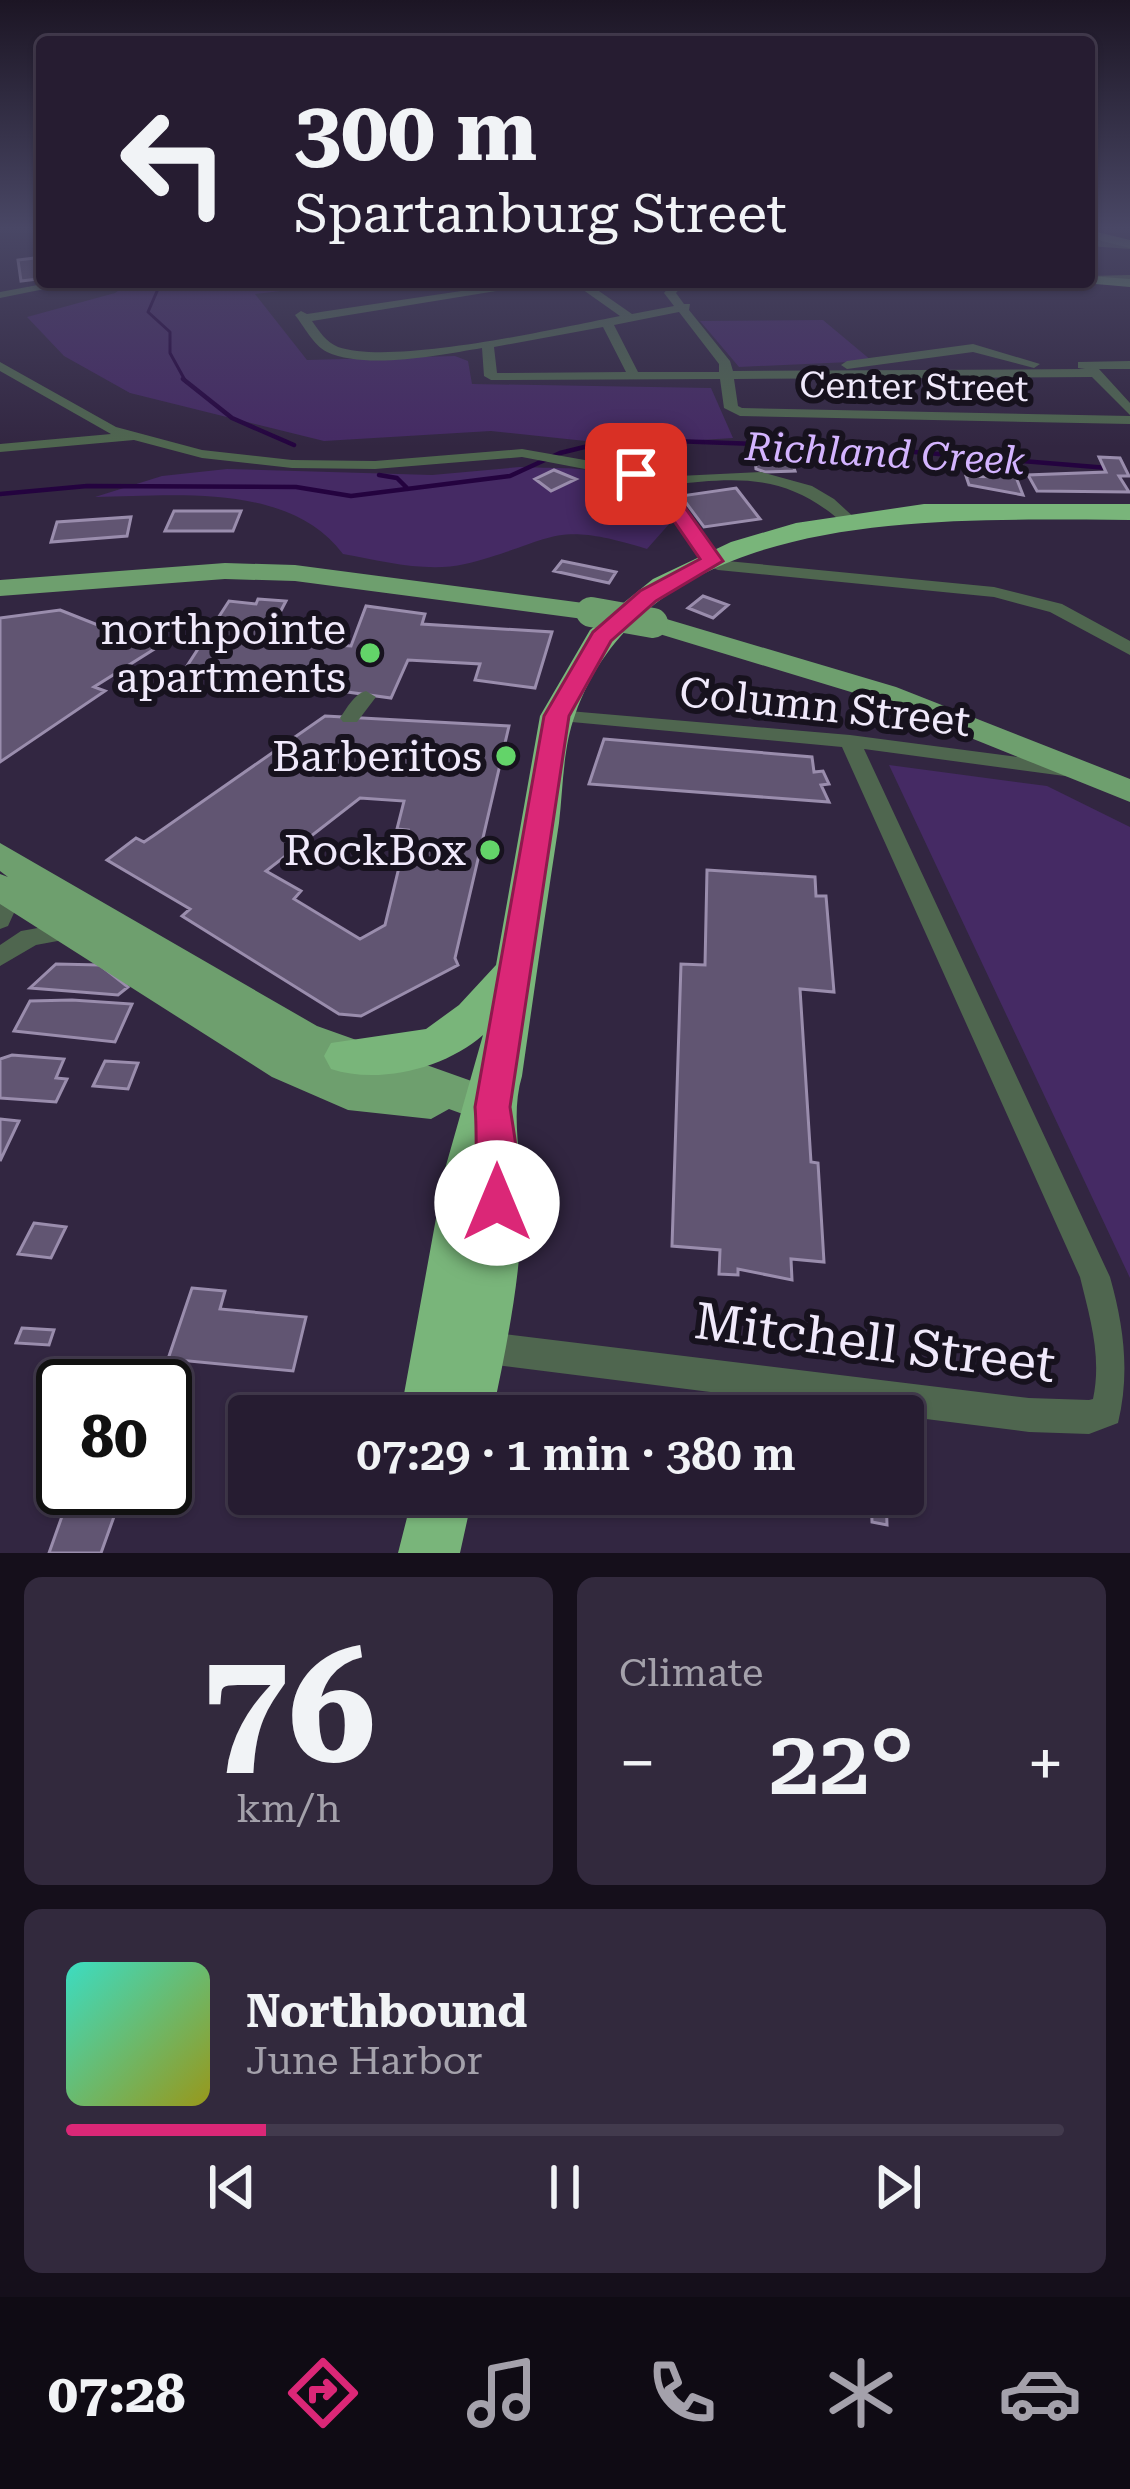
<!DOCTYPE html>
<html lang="en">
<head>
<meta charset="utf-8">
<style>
	:root { --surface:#261c31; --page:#32293d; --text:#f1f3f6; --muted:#a4a1ab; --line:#423a4d; --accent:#db2777 }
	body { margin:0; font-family:"Roboto Serif",serif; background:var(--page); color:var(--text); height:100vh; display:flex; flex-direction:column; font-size:45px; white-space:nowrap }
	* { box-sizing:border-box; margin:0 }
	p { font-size:39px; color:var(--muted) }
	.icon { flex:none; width:66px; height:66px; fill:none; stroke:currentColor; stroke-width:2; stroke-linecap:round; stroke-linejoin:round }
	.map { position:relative; height:1553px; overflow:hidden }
	.drawer { display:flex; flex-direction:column; gap:24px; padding:24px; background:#150f1b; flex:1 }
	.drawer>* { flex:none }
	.guide { position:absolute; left:36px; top:36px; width:1059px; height:252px; border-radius:12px; box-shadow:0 3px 9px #0004,0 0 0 3px var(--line); background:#261c31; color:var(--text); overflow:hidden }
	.speed { position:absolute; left:36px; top:1359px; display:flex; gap:24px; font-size:60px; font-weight:700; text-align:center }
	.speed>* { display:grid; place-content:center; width:156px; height:156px; border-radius:50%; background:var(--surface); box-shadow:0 3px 9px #0004,0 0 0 3px var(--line); line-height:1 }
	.speed .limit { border:6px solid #111; border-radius:18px; background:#fff; color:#111 }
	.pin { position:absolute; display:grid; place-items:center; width:102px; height:102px; color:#fff; margin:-51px; border-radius:24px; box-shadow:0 6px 18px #0006 }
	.me { position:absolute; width:132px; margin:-66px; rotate:0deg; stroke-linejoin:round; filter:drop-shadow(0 0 9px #0008) }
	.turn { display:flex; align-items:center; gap:42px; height:252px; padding:0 60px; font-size:54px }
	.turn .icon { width:156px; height:156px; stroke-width:2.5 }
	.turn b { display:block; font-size:84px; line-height:102px }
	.big { font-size:90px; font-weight:600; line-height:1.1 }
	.drawer .tile { flex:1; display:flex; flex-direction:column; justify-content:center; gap:18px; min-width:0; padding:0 42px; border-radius:18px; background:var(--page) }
	.drawer .dial { align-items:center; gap:0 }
	.dial b { font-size:156px; line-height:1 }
	.song { display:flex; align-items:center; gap:36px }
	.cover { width:144px; height:144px; border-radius:18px; background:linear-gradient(135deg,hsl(170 70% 55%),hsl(60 70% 35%)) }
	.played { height:12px; border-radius:6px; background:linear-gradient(90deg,var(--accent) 20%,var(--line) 20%) }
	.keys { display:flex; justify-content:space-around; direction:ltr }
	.heat { display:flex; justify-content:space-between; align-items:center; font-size:66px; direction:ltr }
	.drawer .tiles { flex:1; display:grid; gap:24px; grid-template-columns:1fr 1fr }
	.tile:last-child { grid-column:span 2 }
	.trip { position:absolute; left:228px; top:1395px; width:696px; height:120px; border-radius:12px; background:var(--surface); box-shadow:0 3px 9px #0004,0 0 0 3px var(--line); font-weight:600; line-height:120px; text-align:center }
	.tab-bar { display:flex; height:192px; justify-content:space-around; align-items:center; background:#0f0b14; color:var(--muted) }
	.tab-bar .icon { width:84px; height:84px }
	.tab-bar .active { color:var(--accent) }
	.tab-bar b { font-size:54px; color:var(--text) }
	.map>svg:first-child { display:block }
</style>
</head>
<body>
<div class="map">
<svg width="1130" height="1553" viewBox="0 0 1130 1553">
	<rect width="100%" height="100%" fill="#322641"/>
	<!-- green -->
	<path fill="#452a64" d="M130,282H359L255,294L307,360L455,356L468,361L472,384L711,388L733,438L623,445L491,431L324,441L130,393L64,356L27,317L115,293Z
		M823,320L872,361L739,367L700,321Z
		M520,467C590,470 625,461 670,523L647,549C548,518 555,542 465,564C427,573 382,561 343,554C289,482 175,496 95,497L162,476L227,469L432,475Z
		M889,765L1047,786L1130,827V1278Z"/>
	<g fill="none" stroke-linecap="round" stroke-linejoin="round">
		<!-- stream-far1 -->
		<path stroke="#24033f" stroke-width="3" d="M161,282L148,312L170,332V353L186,382"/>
		<!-- stream -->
		<path stroke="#24033f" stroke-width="4.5" d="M183,379L232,418L294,445
			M379,475L397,478L408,489
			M0,494L87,486L296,487L351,496L510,476L560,453L617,439L866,448L1108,468"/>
	</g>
	<!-- building -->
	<path fill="#615572" stroke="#9a8dad" stroke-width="3" fill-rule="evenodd" d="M35,258L38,279L21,281L18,260Z
		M1099,457L1120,458L1129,476H1119L1129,492L1037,491L1028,475L1106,472Z
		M755,460H791L795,471L765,472L756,469Z
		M554,470L576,479L551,491L535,479Z
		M991,471L1014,472L1023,495L969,485L966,476L994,477Z
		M736,488L760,519L704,527L681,496Z
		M174,511H241L233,531H165Z
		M131,517L127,536L51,542L57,522Z
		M562,561L616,572L609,583L554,571Z
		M703,596L728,605L713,618L688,608Z
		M258,599L286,601L265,641L351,646L366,606L425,614L422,624L552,632L535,688L475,680L480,664L408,660L391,698L333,690L336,685L210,676L215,668L187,666L229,601L256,604Z
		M60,610L156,648L94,687L105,691L0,762V618Z
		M325,716L509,726L455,958L458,965L361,1016L339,1014L182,916L190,909L107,860L136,838L144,842L153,836ZM360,798L404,801L397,829L408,830L385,925L360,939L294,899L301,891L266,871Z
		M604,739L812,757L814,772L823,771L829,784L821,785L829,802L589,784Z
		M707,870L815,877L816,896H826L834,992L800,989L811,1162L818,1163L824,1262L791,1259L792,1280L738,1269V1275L719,1274L720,1250L672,1246L681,964L705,965Z
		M56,964L100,965L128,987L118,995L30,988Z
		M72,1000L132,1004L115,1042L14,1031L30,1001Z
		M12,1055L64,1059L56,1078L67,1079L56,1102L0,1098V1059Z
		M105,1061L138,1063L128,1089L93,1086Z
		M0,1119L19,1121L0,1161Z
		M34,1223L66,1227L51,1258L18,1254Z
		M192,1288L225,1291L220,1309L306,1317L293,1371L168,1359Z
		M22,1328L54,1330L49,1345L16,1343Z
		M871,1494H886L887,1525L872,1522Z
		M66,1505L116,1511L101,1553H49Z"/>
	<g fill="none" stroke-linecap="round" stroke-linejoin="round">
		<!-- street -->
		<path fill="#4f664f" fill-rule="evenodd" d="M1089,240L1130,243V249L1089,246Z
			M1130,275V281L1089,282H1087L1089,276Z
			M54,282L74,283L0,298V292Z
			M522,282H551L312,321C319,331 326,342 338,347C394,366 558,328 620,316L572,282H586L632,314L674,306L664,293L673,282H685L676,293L684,304H690L689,310L730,361L733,371L1085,369L1078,368V362L1130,361V369H1099L1130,403V415L1092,377L734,379L738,406L742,408L1130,416V424L740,416L724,408L720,379L491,380L484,376L482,348C440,355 366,370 327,352C313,345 304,326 295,315L301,311L307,314ZM679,312L719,364V372H638L614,325ZM603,327L626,372L497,373L494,347Z
			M973,344L1040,364L1034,368L973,352L847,369L841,365L847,361Z
			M0,362L116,427L202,450L292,460L375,461L522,449L636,469L658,477L761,472L812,486L834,499L858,521L856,524H844C787,473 740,477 667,485L718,557L727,561L994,587L1062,604L1130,641V655L1050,612L994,597L718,570L706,565L652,485L632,478L522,457L375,469L292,468L202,458L134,440L0,452V444L111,434L0,371Z
			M366,691L376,697L357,722H343L340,718C347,708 354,694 366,691Z
			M557,710L850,735L1079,765L1082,770L1072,777L864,749L1110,1277C1124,1327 1130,1373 1118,1423L1089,1434L1029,1432L480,1363L469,1358L464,1347L469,1336L480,1331L1029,1398L1089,1400L1093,1399C1102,1357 1090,1318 1080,1277L842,747L550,720L547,716L550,712Z
			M11,885L19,887L23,893L8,926L0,929V892Z
			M71,922L79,925L83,931L79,937L36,945L0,966V945L21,931Z"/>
		<!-- secondary -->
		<path fill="#608660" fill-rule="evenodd" d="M1089,230L1130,240V248L1089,238Z
			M1089,276L1130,279V287L1084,283L1089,282Z"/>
		<!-- primary -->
		<path fill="#6e9f6e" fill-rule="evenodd" d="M225,563L295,565L591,604L605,612L591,620L295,581L225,579L0,596V580Z
			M653,615L896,687L1130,779V802L874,699L643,629L639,623L643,617Z
			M0,843L317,1026L508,1094L515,1107L508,1120L493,1125L449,1109L431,1119L348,1110L272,1077L0,904V874L8,877L0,871Z"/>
		<!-- highway -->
		<path fill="#79b57a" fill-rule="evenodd" d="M924,504H1130V520C948,520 651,501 575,715C563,747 563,789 559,823C546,907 534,992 522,1076C509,1119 524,1167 522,1213C520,1282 506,1349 492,1416H400L445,1169L483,1035C446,1068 379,1085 331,1069L324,1056L331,1043L426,1029L459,1005L496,965L540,716L590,630L653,579L731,542L796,523Z
			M413,1494H473L460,1553H398Z"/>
		<!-- primary-bridge -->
		<path stroke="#6e9f6e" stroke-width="30" d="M591,612L653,623"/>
	</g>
	<!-- sky -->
	<linearGradient id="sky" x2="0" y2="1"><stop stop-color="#1c1524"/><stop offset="0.51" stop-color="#494765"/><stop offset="1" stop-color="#494765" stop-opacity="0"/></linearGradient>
	<rect width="1130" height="447" fill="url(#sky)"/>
	<!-- route -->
	<path fill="#db2777" stroke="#8e194d" stroke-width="3" d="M636,468L664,478L723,561L656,601L611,641L569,716L510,1107C515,1141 525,1182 510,1215L497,1220L483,1215C473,1192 478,1136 475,1107L544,716L593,632L640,591L700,559L650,486L626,474Z"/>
	<!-- markers -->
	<g fill="#63d469" stroke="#17121e" stroke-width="4.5">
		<circle cx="370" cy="653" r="12"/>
		<circle cx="506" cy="756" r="12"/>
		<circle cx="490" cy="850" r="12"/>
	</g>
	<g text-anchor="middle" stroke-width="12" stroke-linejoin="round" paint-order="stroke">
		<!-- far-street labels -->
		<g font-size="36" fill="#f0e9fb" stroke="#17121e">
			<text transform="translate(914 386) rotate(1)" y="13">Center Street</text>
		</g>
		<!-- far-water labels -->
		<g font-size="39" font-style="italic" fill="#d4b4ff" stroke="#17121e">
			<text transform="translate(885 453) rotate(3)" y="14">Richland Creek</text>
		</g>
		<!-- poi labels -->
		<g font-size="42" fill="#f0e9fb" stroke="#17121e" text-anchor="end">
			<text x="346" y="644">northpointe<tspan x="346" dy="48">apartments</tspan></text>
			<text x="482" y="771">Barberitos</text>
			<text x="466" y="865">RockBox</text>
		</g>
		<!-- street labels -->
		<g font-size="42" fill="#f0e9fb" stroke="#17121e">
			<text transform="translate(825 706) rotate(6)" y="15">Column Street</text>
		</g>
		<!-- near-street labels -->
		<g font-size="51" fill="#f0e9fb" stroke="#17121e">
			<text transform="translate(875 1342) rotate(7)" y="18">Mitchell Street</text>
		</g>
	</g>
</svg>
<div class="speed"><div class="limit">80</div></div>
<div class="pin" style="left:636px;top:474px;background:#d93025"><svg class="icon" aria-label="arrive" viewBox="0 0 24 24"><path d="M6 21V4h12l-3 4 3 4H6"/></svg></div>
<svg class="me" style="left:497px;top:1203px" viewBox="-20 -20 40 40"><circle r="19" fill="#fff"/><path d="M0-13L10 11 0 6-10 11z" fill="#db2777"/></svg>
<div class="trip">07:29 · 1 min · 380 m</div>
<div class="guide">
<div class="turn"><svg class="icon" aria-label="left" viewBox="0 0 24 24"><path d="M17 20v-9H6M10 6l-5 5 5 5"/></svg><div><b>300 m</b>Spartanburg Street</div></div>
</div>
</div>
<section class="drawer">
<div class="tiles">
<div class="tile dial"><b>76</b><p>km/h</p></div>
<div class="tile"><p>Climate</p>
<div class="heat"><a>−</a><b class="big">22°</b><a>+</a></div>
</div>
<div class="tile">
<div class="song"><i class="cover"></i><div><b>Northbound</b><p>June Harbor</p></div></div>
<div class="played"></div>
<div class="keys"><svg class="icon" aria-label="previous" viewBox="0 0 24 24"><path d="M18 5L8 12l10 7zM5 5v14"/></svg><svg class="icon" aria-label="pause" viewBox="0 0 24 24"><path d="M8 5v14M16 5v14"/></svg><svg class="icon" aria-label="next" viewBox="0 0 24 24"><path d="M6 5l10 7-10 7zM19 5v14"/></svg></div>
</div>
</div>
</section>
<nav class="tab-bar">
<b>07:28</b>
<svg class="icon active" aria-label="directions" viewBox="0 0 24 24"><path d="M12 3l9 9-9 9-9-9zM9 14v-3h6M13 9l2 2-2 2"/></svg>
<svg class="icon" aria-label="music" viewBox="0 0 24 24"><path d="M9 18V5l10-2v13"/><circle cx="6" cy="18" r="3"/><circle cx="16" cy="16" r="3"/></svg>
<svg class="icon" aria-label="phone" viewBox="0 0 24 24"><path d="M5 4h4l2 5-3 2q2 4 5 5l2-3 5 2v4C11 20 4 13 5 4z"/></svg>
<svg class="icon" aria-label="climate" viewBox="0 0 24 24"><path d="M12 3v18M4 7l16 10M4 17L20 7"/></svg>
<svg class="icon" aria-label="car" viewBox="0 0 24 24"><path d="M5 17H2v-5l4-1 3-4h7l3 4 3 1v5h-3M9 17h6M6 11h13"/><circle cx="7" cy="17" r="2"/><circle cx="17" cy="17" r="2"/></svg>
</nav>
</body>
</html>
